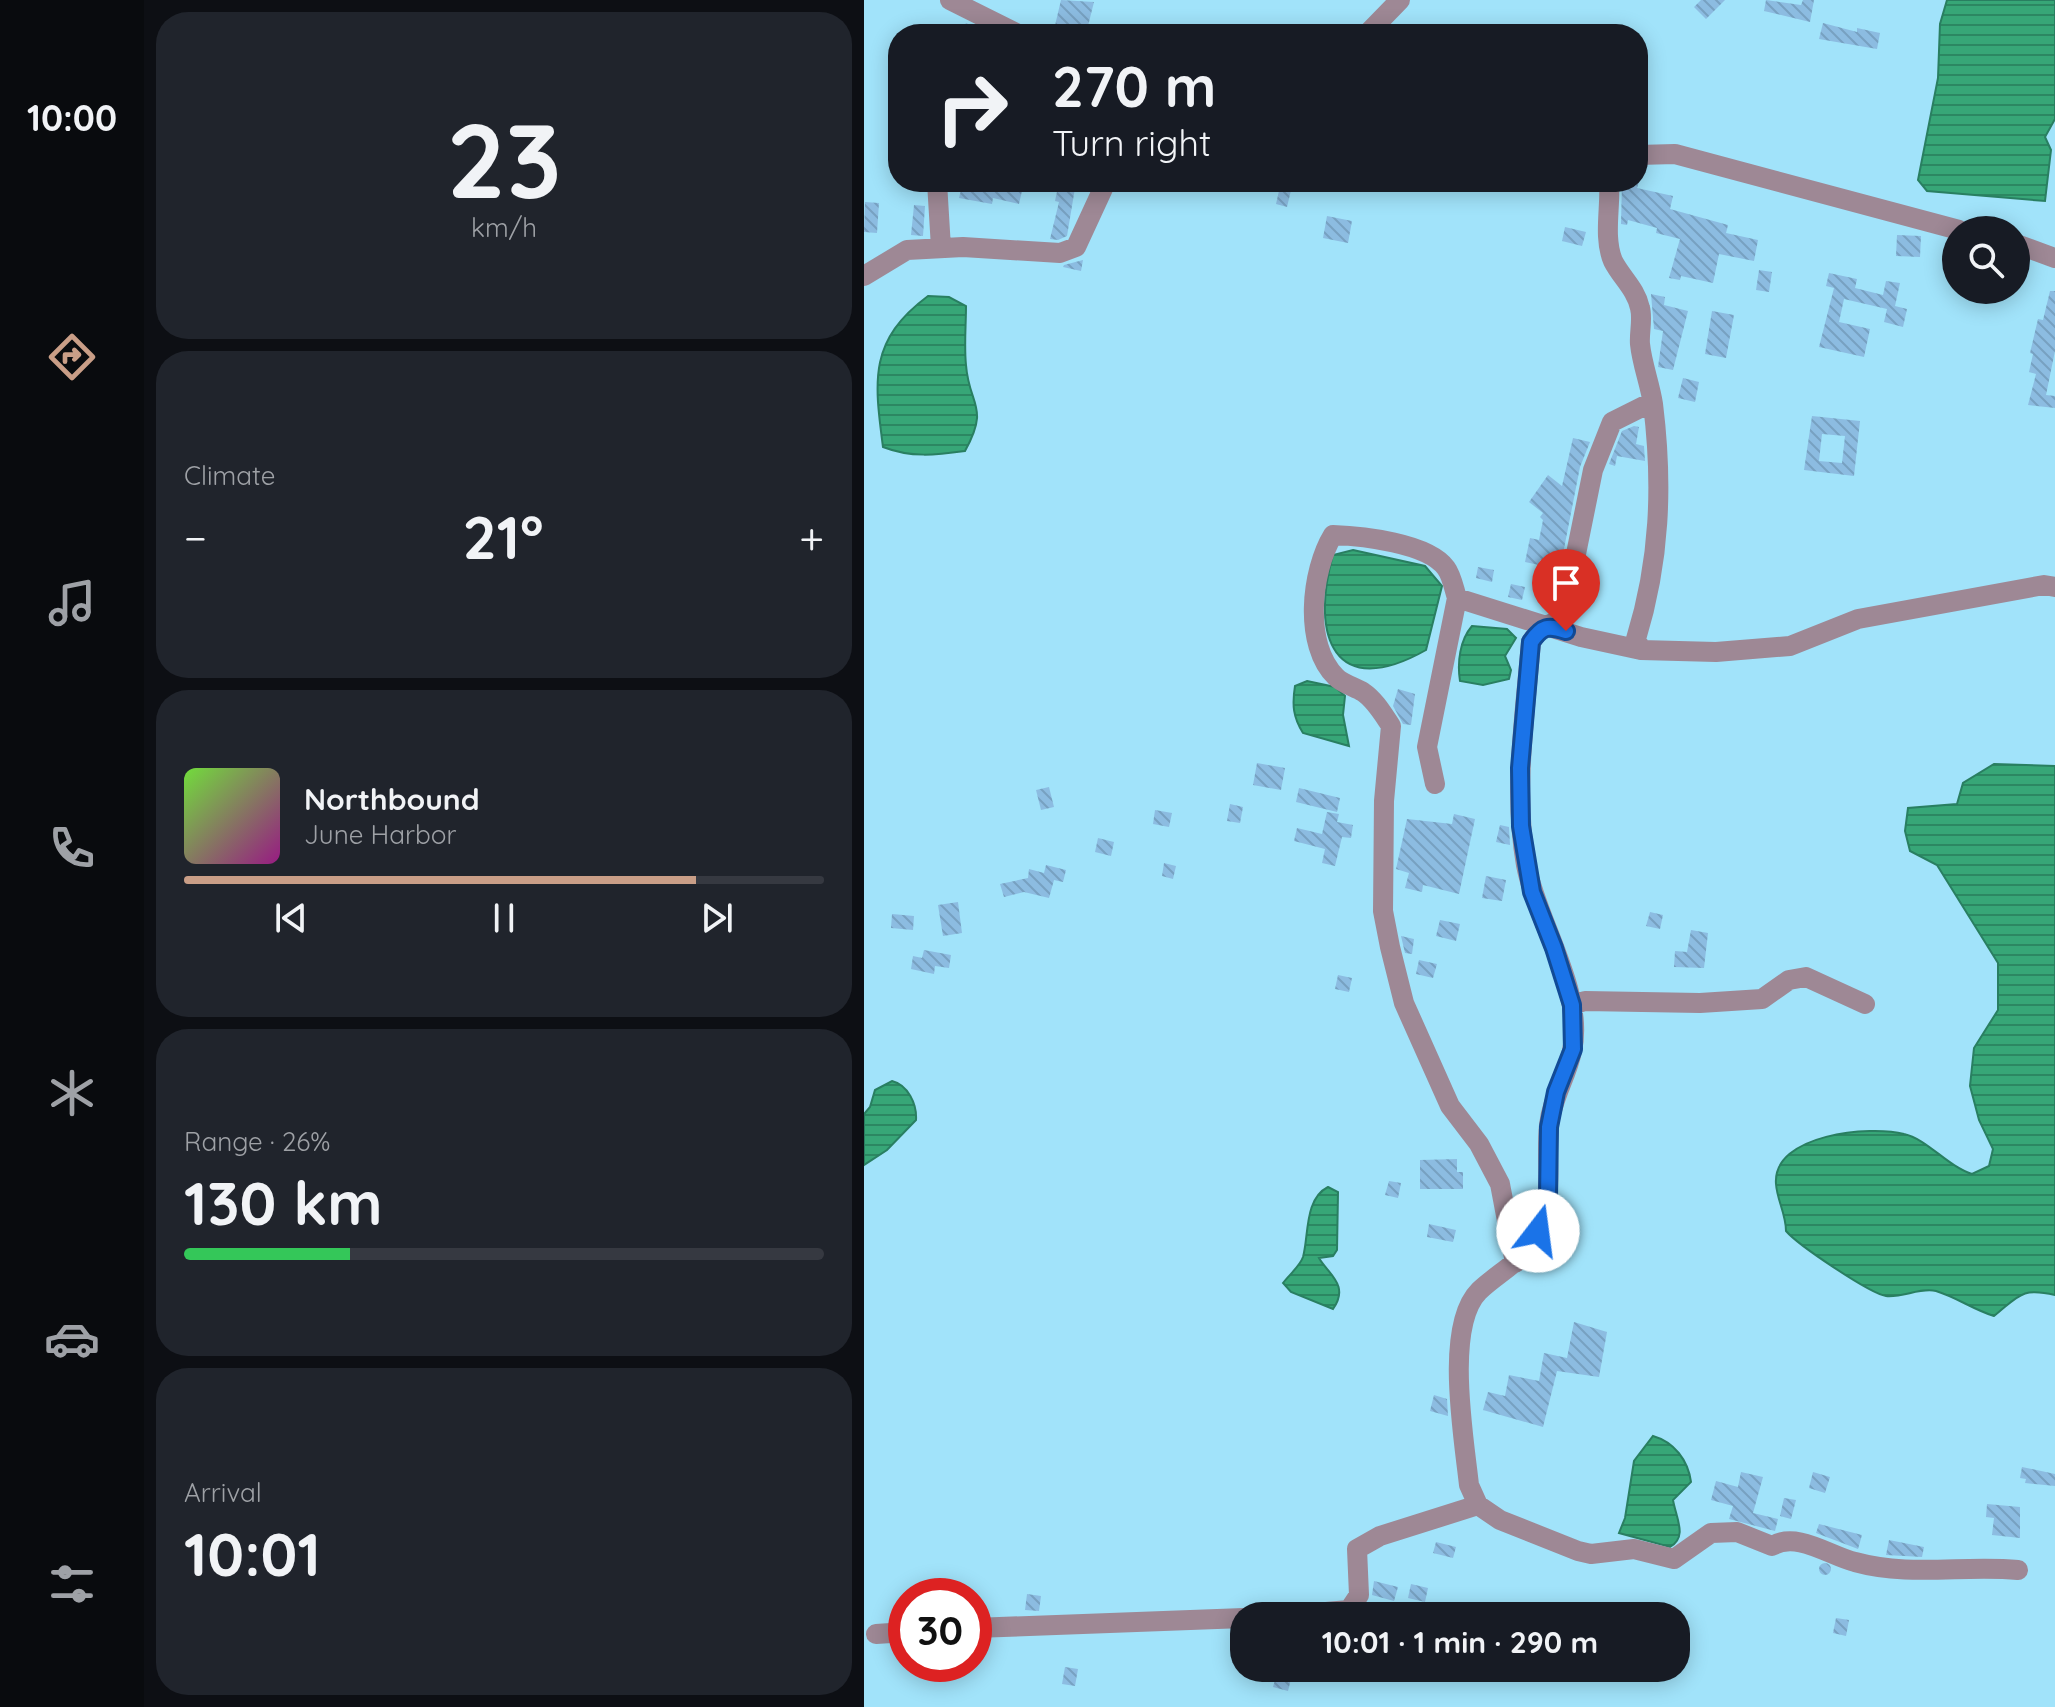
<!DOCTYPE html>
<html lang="en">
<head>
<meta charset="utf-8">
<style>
	:root { --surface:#171b24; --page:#20242c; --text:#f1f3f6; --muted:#9ea1a6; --line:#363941; --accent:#c99e87 }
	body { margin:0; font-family:Quicksand,sans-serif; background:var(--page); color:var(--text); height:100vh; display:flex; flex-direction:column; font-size:30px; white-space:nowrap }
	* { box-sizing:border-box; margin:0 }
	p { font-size:26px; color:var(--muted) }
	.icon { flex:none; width:44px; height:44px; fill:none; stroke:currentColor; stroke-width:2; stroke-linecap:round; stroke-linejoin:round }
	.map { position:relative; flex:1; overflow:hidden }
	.side { display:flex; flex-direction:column; gap:12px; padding:12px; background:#0d0f14; width:720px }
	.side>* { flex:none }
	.hud { position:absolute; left:24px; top:24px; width:760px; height:168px; border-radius:32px; box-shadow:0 4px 20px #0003; background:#171b24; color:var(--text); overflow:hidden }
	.fabs { position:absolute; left:1078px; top:216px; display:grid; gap:16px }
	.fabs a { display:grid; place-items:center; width:88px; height:88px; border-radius:50%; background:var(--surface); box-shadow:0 4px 20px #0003; font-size:40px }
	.speed { position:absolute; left:24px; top:1578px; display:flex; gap:16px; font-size:40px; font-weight:700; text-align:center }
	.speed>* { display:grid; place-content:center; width:104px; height:104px; border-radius:50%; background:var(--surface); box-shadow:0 4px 20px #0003; line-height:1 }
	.speed .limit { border:12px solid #d22; background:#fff; color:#111 }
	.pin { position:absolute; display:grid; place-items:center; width:68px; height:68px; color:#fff; margin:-82px -34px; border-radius:50% 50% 50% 0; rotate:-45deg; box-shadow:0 0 8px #0007 }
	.pin .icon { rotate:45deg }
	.me { position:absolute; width:88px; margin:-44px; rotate:15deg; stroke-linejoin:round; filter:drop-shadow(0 0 6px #0008) }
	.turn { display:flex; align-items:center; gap:28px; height:168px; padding:0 32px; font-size:36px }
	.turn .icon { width:104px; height:104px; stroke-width:2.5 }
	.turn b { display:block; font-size:56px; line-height:68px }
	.big { font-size:60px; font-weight:800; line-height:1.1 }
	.side .card { flex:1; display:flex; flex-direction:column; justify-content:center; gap:12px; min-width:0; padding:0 28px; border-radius:32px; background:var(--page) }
	.side .dial { align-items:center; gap:0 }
	.dial b { font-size:104px; line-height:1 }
	.song { display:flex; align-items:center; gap:24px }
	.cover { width:96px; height:96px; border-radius:12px; background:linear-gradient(135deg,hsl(100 70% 55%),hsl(310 70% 35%)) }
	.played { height:8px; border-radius:4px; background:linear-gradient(90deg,var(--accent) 80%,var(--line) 80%) }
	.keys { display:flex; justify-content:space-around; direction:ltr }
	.heat { display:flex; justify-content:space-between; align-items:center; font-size:44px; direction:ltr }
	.charge { height:12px; border-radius:6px; background:linear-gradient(90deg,#34c759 26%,var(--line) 0) }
	.trip { position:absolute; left:366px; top:1602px; width:460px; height:80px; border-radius:32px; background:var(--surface); box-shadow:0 4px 20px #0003; font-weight:800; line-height:80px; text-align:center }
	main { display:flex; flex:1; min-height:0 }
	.dock { display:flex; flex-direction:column; width:144px; justify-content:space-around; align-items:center; background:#090b0e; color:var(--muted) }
	.dock .icon { width:56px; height:56px }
	.dock .active { color:var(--accent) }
	.dock b { font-size:36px; color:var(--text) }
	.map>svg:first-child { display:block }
</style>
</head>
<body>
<main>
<nav class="dock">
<b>10:00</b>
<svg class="icon active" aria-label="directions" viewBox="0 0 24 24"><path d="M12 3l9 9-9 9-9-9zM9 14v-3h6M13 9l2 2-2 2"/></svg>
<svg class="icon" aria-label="music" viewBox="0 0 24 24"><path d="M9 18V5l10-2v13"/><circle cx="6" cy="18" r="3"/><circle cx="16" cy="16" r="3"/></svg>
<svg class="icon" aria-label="phone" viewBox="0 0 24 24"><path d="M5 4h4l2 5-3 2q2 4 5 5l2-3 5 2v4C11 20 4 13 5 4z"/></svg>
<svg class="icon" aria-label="climate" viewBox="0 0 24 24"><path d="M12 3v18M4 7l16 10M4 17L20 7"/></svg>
<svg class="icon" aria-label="car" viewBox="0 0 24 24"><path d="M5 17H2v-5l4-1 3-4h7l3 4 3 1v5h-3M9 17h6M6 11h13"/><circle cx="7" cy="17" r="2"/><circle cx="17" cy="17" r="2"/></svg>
<svg class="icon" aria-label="filters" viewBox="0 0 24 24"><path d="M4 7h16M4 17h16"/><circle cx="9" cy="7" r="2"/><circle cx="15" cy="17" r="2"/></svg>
</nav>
<section class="side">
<div class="card dial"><b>23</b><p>km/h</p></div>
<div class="card"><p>Climate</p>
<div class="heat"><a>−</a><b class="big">21°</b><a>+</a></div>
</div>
<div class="card">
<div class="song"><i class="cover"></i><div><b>Northbound</b><p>June Harbor</p></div></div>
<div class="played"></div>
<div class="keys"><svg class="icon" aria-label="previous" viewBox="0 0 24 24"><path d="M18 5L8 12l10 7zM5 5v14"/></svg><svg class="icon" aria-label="pause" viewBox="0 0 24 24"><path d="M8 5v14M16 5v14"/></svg><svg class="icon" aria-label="next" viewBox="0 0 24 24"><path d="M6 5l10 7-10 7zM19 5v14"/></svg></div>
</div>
<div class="card"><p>Range · 26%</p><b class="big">130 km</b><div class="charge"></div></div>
<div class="card"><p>Arrival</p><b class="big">10:01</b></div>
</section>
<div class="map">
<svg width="1191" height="1707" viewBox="0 0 1191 1707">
	<defs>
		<pattern id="water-rules" width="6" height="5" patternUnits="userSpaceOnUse" patternTransform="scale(2)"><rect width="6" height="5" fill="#37a677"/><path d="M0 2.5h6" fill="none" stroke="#2c8762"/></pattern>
		<pattern id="building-back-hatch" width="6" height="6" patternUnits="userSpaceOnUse" patternTransform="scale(2)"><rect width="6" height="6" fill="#8cbce1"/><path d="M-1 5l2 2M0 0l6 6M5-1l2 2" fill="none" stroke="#77a1c1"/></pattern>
	</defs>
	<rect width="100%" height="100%" fill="#a1e3fa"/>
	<!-- water -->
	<path fill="url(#water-rules)" stroke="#297f61" stroke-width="2" d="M1083,0H1191V119L1181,137L1187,150L1181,201L1063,191L1054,180L1074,78L1076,24Z
		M64,296L85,297L102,306C102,325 100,346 102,365C105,406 126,406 101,451C72,455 47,458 19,447C10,379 5,340 64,296Z
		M489,550L561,566L578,586L562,650C470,702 446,636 469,555Z
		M608,626L643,629L652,638L641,656L647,670L645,679L619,685L596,681C593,662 596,640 608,626Z
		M443,681L471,687L481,696L479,715L485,746L439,733C429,717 428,705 431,686Z
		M1130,764L1191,766V1295C1157,1287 1155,1296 1130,1316C1110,1310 1092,1297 1072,1291C1057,1287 1038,1298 1022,1296C1005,1293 934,1245 922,1231C922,1214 913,1200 912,1184C908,1134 1007,1125 1040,1134C1063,1139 1083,1166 1108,1174L1125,1166L1129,1149L1115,1120L1106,1086L1110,1048L1134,1010V963L1073,865L1046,851L1041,831L1044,808L1093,804L1099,783Z
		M28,1081C44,1085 53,1104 52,1120L23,1150L0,1165V1114L6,1107L11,1090Z
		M464,1187L474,1192L473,1250L469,1256L455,1258C464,1274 486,1285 469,1309L427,1292L419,1283C425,1275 436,1266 439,1257C445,1236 440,1199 464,1187Z
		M789,1436C810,1442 824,1460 827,1482L809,1500C812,1518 824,1537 806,1547L755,1533L761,1518L770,1461Z"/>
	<!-- building -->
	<path fill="url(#building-back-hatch)" fill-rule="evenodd" d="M197,0L230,2L222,34H189Z
		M837,0H861L842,19L830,7Z
		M902,0L937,5L939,0H950L946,22L900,11Z
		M102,23L113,28L111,34H96Z
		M959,23L993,32V28L1016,33L1013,49L955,39Z
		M99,182H160L155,204L129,198L128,204L95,198Z
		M195,182H212L203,236L194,240L186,239L195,202L191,201Z
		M417,182H429L423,207L412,204Z
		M758,182H775L773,188L809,196L806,209L864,225L862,233L894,240L890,261L855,254L849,283L817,276L816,280L805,278L816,239L792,233L793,228L764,220L763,225L757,224Z
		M1,202L15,203L13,233L0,232Z
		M50,205L61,206L59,236L47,235Z
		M463,216L488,221L484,243L459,238Z
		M701,227L722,232L718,246L698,241Z
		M1033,235L1057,236L1056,257L1032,256Z
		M219,260L217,271L199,267L200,265Z
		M895,270L908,272L905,292L892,290Z
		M965,273L993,279L991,288L1019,295L1022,281L1036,283L1031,306L1043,309L1039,327L1020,322L1023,309L980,299L975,322L1006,329L1000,357L955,347L970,288L962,286Z
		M1186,291H1191V351L1182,395L1191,396V408L1164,405L1172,374L1165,372L1169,354L1166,353L1174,319L1179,320Z
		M787,294L801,297L800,305L824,311L809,370L794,367L799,331L790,329Z
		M848,311L870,315L862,358L841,354Z
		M819,378L835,382L831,402L814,398Z
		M948,416L996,421L990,476L940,470ZM958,434L981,436L978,463L955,461Z
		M770,426L775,427L772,444L780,446L781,461L753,456L751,466L745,464L758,431Z
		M709,438L726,442L716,467L697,564L676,560L675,565L661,562L666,538L675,540L679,520L676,517L679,513L665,502L684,475L698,486Z
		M614,567L630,570L628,582L612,578Z
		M720,579L727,581L724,598L717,597Z
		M647,584L661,587L658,600L644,597Z
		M534,689L551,694L547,725L539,724L529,706Z
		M393,763L421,768L417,790L389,785Z
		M185,787L190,807L177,810L172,790Z
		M435,788L476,798L473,812L432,802Z
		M366,804L379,807L376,823L363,821Z
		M291,810L308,813L305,827L289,824Z
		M463,812L475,814L473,822L489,825L487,838L478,837L471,866L458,863L461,849L430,841L433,828L458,834Z
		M590,814L611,819L595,894L559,885L558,892L541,888L545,873L532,869L543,819L588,824Z
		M636,825L645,827L646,845L632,842Z
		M234,838L250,842L247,856L231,852Z
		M300,863L312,866L309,879L298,876Z
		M182,865L202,870L199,882L190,880L185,898L160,892L140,897L136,884L164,878L165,869L180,873Z
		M622,876L642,880L638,901L618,898Z
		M94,902L98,933L79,936L74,905Z
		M786,912L799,915L796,929L782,926Z
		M28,914L50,916L49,930L27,928Z
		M576,920L596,924L592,941L572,936Z
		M827,930L844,933L840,968L810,967L811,951L823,952Z
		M537,936L550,939L548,954L541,953Z
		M60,950L87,955L85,968L71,966L70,974L47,969L49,956L58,958Z
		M555,960L573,964L569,978L552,974Z
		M474,975L488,978L485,992L471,989Z
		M593,1159V1172H599V1189H556V1160Z
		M525,1181L537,1183L534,1198L521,1195Z
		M565,1224L592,1230L589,1242L563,1237Z
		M710,1322L743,1332L735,1377L693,1371L679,1427L619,1410L624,1392L641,1396L645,1375L675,1381L680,1353L703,1358Z
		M570,1395L583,1399L584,1416L566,1411Z
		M1158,1467L1191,1474V1486L1161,1483L1162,1479L1156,1478Z
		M877,1472L899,1477L889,1513L914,1519L911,1531L865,1519L869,1506L847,1500L852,1481L874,1487Z
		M949,1472L966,1477L961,1493L945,1488Z
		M920,1498L932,1500L927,1519L916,1516Z
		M1123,1504L1156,1507V1538L1128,1535L1130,1518L1122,1517Z
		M955,1524L998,1535L994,1549L952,1533Z
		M1025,1540L1060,1547L1058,1557L1022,1555Z
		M572,1542L592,1547L589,1558L569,1553Z
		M955 1569a6 6 0 1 1 12 0a6 6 0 1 1-12 0Z
		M510,1581L534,1587L530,1601L508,1595Z
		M547,1584L564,1588L561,1602L544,1598Z
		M163,1594L177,1596L175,1611L161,1610Z
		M972,1618L985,1620L982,1636L969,1633Z
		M201,1667L214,1669L211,1686L198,1684Z
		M412,1676L427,1679L424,1691L409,1687Z"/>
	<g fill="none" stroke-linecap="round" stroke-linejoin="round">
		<!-- minor -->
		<path stroke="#9e8895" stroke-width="20" d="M86,0L154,34
			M503,34L536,0
			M774,155L811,154L1095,230
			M73,182L77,248
			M745,182C747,207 739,237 749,261C757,277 772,289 776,308C779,319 775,333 776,344C778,364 786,384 789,404C799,485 796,561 772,639L777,650L852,652L926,646L994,619L1180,585L1191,587
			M1152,244L1191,258
			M0,276L43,250L99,247L196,253L212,247L242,182
			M788,402L748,422L729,470L699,618L676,629L667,642C661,716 649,791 662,865C673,922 721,992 708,1051C703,1076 688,1098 685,1125C681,1165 691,1191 674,1232C661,1261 636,1271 615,1291C580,1326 600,1438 605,1485L614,1505L636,1520L714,1551L727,1554L770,1549L810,1559L847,1533L873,1532L908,1546C933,1531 966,1556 991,1562C1045,1577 1099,1565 1154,1570
			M571,784L563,747L593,598
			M708,1005L721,1001L836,1003L898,999L925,980L942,977L1001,1004
			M651,1263L636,1184L615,1144L586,1106L540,1003L526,947L519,911L520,801L527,726C519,714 511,700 499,692C491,687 479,684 472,677C439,645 447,571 469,535C498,536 564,543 582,568C588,576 590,589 593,598L717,637L777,650
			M416,1616L485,1610L495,1595L493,1549L516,1536L614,1505
			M110,1628L380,1618
			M12,1634L42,1632"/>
	</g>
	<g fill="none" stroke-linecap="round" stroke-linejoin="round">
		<defs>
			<path id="route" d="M674,1231L684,1198L685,1127L692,1092L709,1049L708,1005L690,948L668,892L657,826L656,768L667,642C678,626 684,625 702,631"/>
		</defs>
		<!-- route casing -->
		<use href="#route" stroke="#114b97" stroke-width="20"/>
		<!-- route -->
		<use href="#route" stroke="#1a73e8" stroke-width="14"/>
	</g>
</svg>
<div class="fabs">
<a><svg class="icon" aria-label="search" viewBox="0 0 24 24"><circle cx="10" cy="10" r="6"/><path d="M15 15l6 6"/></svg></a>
</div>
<div class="speed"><div class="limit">30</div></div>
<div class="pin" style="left:702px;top:631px;background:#d93025"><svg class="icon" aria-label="arrive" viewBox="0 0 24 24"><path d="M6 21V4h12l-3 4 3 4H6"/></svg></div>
<svg class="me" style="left:674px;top:1231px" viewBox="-20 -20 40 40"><circle r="19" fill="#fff"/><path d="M0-13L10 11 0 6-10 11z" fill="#1a73e8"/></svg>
<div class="trip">10:01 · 1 min · 290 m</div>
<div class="hud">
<div class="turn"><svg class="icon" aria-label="right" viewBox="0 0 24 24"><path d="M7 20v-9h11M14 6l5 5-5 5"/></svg><div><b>270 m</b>Turn right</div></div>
</div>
</div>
</main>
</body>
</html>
